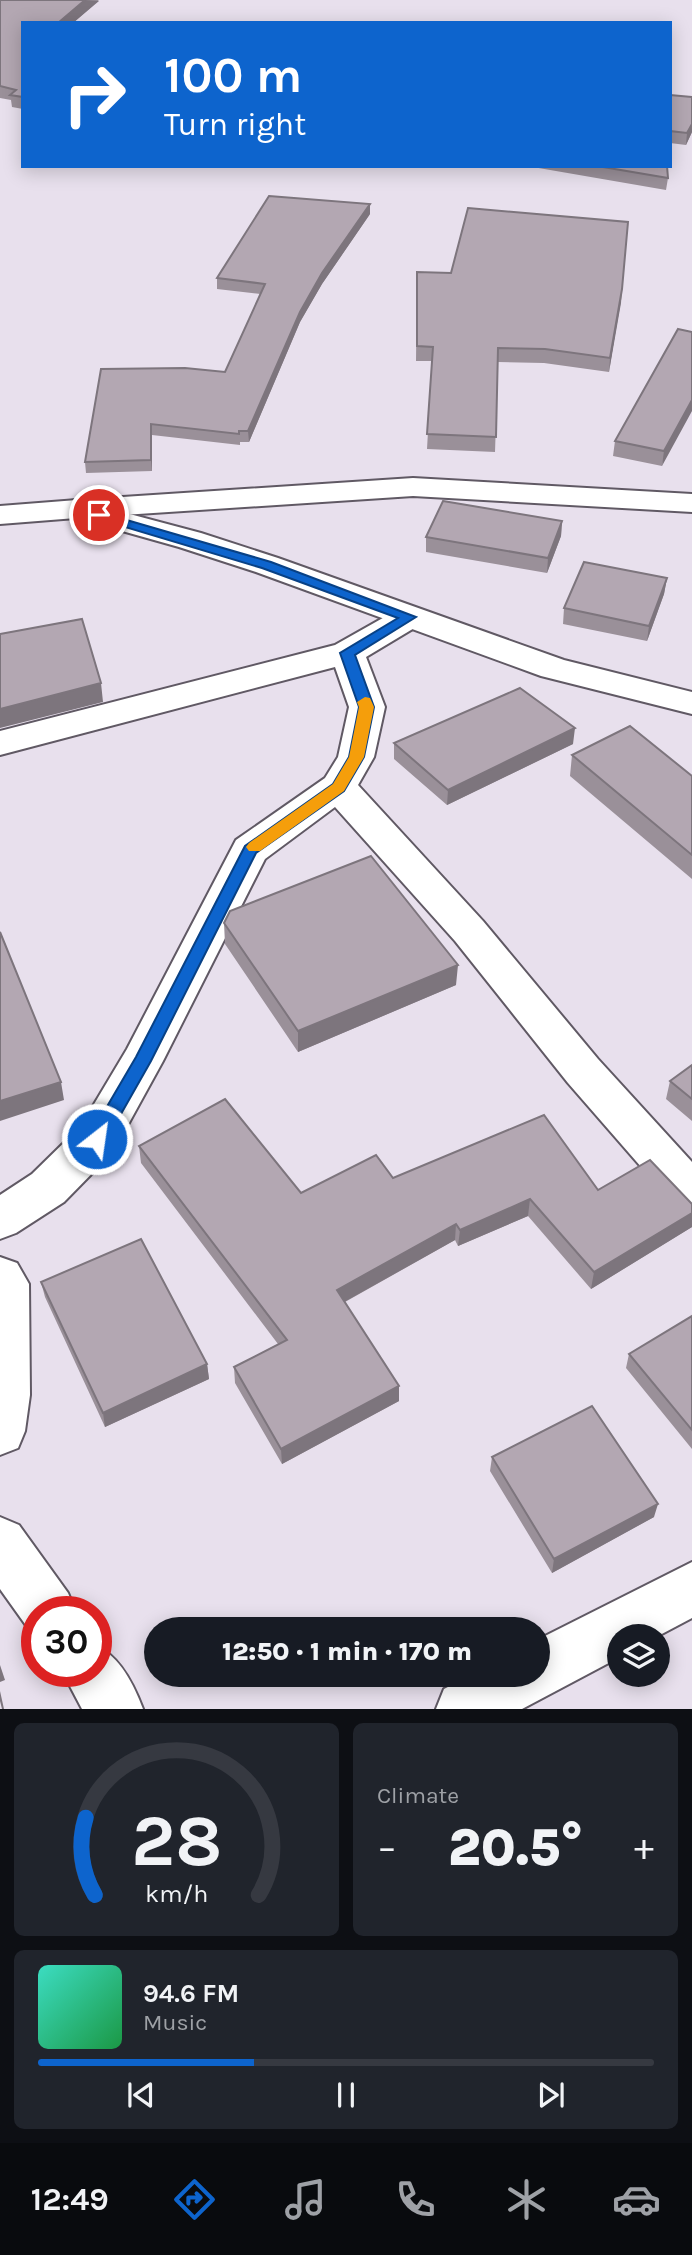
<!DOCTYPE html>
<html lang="en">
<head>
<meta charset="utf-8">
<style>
	:root { --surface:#171b24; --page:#20242c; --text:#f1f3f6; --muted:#9ea1a6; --line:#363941; --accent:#0d64cd }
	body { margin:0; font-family:Karla,sans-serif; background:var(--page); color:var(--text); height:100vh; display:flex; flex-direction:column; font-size:26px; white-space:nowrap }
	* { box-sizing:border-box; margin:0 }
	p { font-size:23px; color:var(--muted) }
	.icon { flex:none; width:38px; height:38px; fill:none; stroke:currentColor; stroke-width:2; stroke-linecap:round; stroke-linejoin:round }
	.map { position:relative; height:1709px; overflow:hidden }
	.side { display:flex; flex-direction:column; gap:14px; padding:14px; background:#0d0f14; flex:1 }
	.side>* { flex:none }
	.hud { position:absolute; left:21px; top:21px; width:651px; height:147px; border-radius:0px; box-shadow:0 4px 18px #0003; background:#0d64cd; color:#fff; overflow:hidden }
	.fabs { position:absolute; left:607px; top:1624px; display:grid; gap:14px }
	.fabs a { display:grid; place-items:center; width:63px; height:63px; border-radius:50%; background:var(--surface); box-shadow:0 4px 18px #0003; font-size:35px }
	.speed { position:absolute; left:21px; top:1596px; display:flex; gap:14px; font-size:35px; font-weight:700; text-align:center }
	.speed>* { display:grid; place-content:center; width:91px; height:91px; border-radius:50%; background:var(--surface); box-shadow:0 4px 18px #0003; line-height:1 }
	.speed .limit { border:10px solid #d22; background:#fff; color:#111 }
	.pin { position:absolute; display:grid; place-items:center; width:60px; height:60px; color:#fff; margin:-30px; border:4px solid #fff; border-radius:50%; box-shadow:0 2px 7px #0007 }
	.me { position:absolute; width:77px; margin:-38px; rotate:30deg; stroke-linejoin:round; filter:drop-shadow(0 0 5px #0008) }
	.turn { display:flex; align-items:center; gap:24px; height:147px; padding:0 28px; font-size:32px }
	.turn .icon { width:91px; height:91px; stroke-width:2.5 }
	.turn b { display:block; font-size:49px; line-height:60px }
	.big { font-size:52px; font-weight:800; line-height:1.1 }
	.side .widget { flex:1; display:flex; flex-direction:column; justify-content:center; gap:10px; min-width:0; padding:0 24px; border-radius:10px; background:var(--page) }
	.side .dial { align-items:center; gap:0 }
	.dial svg { height:182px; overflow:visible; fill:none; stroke:var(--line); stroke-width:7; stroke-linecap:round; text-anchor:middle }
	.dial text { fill:var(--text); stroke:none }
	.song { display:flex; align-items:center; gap:21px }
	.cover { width:84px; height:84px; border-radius:10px; background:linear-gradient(135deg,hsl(170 70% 55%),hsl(140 70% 35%)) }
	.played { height:7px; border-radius:4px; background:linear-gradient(90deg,var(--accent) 35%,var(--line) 35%) }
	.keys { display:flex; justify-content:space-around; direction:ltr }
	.heat { display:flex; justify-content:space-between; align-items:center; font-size:38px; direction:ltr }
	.side .tiles { flex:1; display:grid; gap:14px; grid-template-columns:1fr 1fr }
	.widget:last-child { grid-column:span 2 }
	.trip { position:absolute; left:144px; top:1617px; width:406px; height:70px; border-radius:35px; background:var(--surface); box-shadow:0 4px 18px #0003; font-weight:800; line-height:70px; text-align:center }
	.menu { display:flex; height:112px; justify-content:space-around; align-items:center; background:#090b0e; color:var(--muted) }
	.menu .icon { width:49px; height:49px }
	.menu .active { color:var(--accent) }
	.menu b { font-size:32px; color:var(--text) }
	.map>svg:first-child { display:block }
</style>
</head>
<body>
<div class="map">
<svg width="692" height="1709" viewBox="0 0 692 1709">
	<rect width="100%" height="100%" fill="#e8e0ed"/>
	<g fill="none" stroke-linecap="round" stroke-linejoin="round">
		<defs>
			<path id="street" d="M413,478L692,494V512L413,496L77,518L66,516L61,509L66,502L77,500Z
				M409,607L421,610L426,617L421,624L366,657L385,707L374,757L358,785L483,921L598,1059L692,1162V1212L676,1207L568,1083L455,941L335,807L265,859L163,1061L113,1152L64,1202L16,1233L0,1239V1195L32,1174L81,1126L127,1049L236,840L325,778L338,757L349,707L335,667L0,755V731L335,645L397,610Z
				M0,1257L17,1263L29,1284L30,1395L25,1431L18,1448L0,1455Z
				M0,1517L19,1525L68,1593L76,1612H37V1634L30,1631L0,1589Z
				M692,1562V1618L658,1636H620V1657L522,1709H436L444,1689L471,1675H537V1640Z
				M96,1646C120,1656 134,1685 143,1709H82L62,1671H96Z"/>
			<path id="secondary" d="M77,500L201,533L278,558L564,660L692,692V714L541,676L256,572L179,547L76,518L0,524V506Z"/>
		</defs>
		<!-- street casing -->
		<use href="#street" stroke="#605964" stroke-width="4"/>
		<!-- secondary casing -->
		<use href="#secondary" stroke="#605964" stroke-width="4"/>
		<!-- street -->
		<use href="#street" fill="#fff" fill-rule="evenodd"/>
		<!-- secondary -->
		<use href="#secondary" fill="#fff" fill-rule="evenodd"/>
	</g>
	<!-- wall -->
	<path fill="#9a9099" d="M0,0H99L73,23H23V109L12,107L11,100L0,98Z
		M670,95L692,97V132L686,145L670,143Z
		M527,166H667L668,178L666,190Z
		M370,214L322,284L300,322L249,442H240V445L152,435V471L86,473L85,462L225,372L261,294L217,289V278Z
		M417,272L622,289L609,372L544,363L498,362L495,452L427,449L432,361H416Z
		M692,332L662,466L613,456L615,441Z
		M562,521L561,536L547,573L426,552V537Z
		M667,578L664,594L647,641L563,624L564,608Z
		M394,743L573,744L447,805L394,759Z
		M572,755L692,776V879L570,776Z
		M224,923L456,985L298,1052L225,944Z
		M692,1065V1121L666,1099L670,1081Z
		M139,1146L301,1193L393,1178L598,1190L692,1204V1227L591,1289L528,1216L458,1246L455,1240L345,1302L399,1386V1401L282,1464L235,1383L234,1367L278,1344L141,1163Z
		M41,1282L207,1364L209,1379L105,1427L45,1297Z
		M692,1316V1449L626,1368L629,1354Z
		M492,1457L654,1517L552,1573L490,1471Z"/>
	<!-- shaded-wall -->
	<path fill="#7d757d" d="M85,0L99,1L73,23H58Z
		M692,124V132L686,145L687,133Z
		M370,204V214L322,284L300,322L249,442L248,431L300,312L322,273Z
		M622,289L621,303L609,372L610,358Z
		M692,400V411L662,466L664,451Z
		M151,424L152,435V471L151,460Z
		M562,521L561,536L547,573L548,558Z
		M667,578L664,594L647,641L649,626Z
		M101,683L103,702L0,728V709Z
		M575,728L573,744L447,805L448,790Z
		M458,965L456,985L298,1052V1031Z
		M61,1082L64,1100L0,1121V1101Z
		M530,1199L528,1216L458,1246L460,1230Z
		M692,1213V1227L591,1289L594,1272Z
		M456,1224L455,1240L337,1306V1290Z
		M207,1364L209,1379L105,1427L103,1413Z
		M399,1386V1401L282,1464L281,1449Z
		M658,1504L654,1517L552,1573L554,1559Z
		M0,1665L5,1680L0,1682Z
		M0,1691L4,1709H2L0,1701Z"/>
	<!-- building -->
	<path fill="#b3a7b2" stroke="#7d757d" stroke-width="2" d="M0,0H85L58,23H23V97L10,95L16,90L0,86Z
		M670,95L692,97V124L687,133L670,131Z
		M597,166H667L668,178Z
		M269,196L370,204L322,273L300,312L248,431H239V434L151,424V460L85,462L101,369L185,368L225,372L265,284L217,278Z
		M468,208L628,222L622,289L610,358L545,349L498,348L496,437L427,434L433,347L417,346V272L451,273Z
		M678,329L692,332V400L664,451L615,441Z
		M443,501L562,521L548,558L426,537Z
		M584,562L667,578L649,626L564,608Z
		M82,619L101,683L0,709V634Z
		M520,688L575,728L448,790L394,743Z
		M630,726L692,776V855L572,755Z
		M371,856L458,965L298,1031L224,923L230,911Z
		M0,932L61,1082L0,1101Z
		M692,1065V1099L670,1081Z
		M225,1099L301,1193L376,1155L393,1178L544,1115L598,1190L650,1160L692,1204V1213L594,1272L530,1199L460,1230L456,1224L337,1290L399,1386L281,1449L234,1367L287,1340L139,1146Z
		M141,1239L207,1364L103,1413L41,1282Z
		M692,1316V1430L629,1354Z
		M592,1406L658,1504L554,1559L492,1457Z"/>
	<!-- route -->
	<path fill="#0d64cd" stroke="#084185" stroke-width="2" d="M99,512L271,562L416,617L355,655L374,707L364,757L344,791L256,853L151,1061L104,1144L97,1147L91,1144L88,1139L136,1057L245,846L333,784L349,757L359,707L340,653L398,618L262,568L95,518L93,515Z"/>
	<!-- slow -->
	<path fill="#f59e0b" d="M365,697L370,698L374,707L364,757L344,791L260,851H249L246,847L249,843L333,784L349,757L359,707L357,702Z"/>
</svg>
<div class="fabs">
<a><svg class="icon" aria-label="layers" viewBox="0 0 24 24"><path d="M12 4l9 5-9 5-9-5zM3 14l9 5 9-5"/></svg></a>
</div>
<div class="speed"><div class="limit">30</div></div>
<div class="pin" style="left:99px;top:515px;background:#d93025"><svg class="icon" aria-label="arrive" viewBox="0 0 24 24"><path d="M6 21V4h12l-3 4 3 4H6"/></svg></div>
<svg class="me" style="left:97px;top:1139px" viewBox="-20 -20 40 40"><circle r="17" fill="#0d64cd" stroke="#fff" stroke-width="3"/><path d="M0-11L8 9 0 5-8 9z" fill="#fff"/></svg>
<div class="trip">12:50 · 1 min · 170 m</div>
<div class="hud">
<div class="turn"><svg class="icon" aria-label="right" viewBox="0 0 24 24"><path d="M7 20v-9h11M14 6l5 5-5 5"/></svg><div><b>100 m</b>Turn right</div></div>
</div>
</div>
<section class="side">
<div class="tiles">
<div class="widget dial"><svg viewBox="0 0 100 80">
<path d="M14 69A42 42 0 1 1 86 69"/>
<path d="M14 69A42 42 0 0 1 10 35" stroke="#0d64cd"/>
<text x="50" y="56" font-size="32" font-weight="700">28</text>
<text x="50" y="72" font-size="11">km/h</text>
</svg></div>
<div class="widget"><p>Climate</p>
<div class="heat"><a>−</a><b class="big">20.5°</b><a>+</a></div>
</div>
<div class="widget">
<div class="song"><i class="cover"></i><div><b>94.6 FM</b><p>Music</p></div></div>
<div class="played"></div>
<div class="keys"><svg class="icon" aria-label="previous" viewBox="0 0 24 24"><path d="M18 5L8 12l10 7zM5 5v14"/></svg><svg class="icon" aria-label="pause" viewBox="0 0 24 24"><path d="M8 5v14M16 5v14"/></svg><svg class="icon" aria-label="next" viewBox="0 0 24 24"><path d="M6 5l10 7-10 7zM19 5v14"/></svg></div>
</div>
</div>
</section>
<nav class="menu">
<b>12:49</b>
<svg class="icon active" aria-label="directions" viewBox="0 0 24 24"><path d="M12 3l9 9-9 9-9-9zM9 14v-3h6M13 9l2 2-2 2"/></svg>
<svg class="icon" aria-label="music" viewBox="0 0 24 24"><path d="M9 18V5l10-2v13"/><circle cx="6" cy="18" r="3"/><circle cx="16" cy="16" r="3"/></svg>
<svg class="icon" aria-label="phone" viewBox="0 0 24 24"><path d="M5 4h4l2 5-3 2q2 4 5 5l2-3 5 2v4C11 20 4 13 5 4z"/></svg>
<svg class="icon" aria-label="climate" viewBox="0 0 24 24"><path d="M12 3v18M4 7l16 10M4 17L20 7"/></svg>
<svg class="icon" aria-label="car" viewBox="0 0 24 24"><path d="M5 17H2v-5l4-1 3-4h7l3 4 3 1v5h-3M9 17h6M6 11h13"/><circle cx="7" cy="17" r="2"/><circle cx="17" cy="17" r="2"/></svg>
</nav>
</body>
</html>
